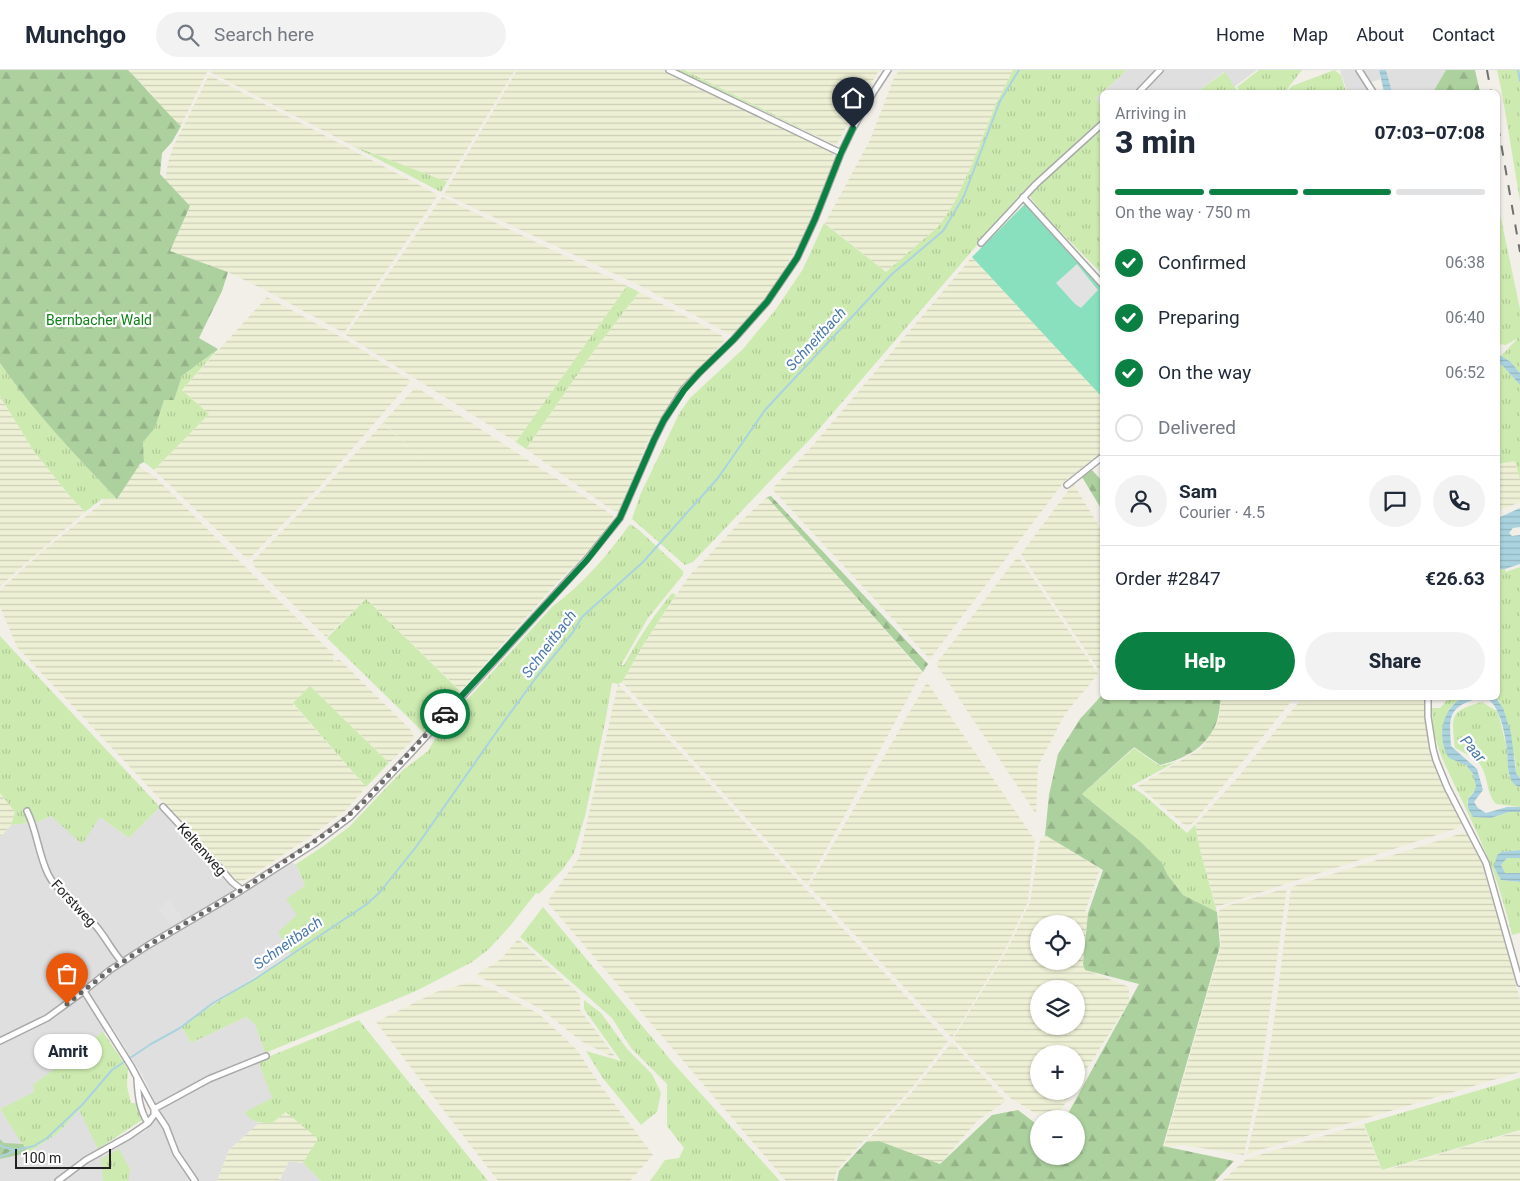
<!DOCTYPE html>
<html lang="en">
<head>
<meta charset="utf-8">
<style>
  :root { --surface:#fff; --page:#f2f2f3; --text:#1f2937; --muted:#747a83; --line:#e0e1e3; --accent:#0b8043 }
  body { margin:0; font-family:Roboto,sans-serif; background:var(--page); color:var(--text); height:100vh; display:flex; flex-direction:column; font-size:19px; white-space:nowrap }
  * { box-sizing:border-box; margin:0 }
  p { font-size:16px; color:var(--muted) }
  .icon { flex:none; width:28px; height:28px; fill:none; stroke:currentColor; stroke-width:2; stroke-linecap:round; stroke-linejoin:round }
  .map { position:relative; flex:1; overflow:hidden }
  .sheet { position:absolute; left:1100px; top:20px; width:400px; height:610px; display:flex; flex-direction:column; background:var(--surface); border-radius:8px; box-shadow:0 1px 4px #0004 }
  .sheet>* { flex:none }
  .controls { position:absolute; left:1030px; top:845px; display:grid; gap:10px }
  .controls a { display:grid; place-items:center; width:55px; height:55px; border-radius:50%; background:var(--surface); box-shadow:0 1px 4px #0004; font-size:25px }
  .scale { position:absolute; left:15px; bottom:12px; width:96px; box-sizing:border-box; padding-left:5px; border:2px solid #222; border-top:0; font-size:14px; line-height:18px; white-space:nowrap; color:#222; -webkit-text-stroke:4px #fff; paint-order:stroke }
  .pin { position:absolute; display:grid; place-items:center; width:42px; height:42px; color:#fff; margin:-51px -21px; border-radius:50% 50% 50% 0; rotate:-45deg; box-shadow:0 0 5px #0007 }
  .pin .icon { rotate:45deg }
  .courier { position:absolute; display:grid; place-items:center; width:50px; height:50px; margin:-25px; border:4px solid #0b8043; border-radius:50%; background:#fff; color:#222; box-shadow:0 1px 6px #0007 }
  .bubble { position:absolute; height:35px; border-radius:18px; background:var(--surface); box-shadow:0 1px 4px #0004; font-size:16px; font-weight:800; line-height:35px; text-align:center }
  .head em { font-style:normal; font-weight:800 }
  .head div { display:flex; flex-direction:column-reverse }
  .head { display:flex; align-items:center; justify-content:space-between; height:85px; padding:0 15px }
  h1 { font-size:32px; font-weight:800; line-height:38px }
  .bar { display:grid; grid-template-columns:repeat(4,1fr); gap:8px 5px; align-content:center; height:60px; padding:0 15px }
  .bar i { height:6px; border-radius:4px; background:var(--line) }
  .bar .active { background:var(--accent) }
  .bar p { grid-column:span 4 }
  .line { display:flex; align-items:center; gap:12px; padding:0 15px; border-top:1px solid var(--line) }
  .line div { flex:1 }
  .round { display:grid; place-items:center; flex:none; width:52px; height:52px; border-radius:26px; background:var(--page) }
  ol { padding:0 15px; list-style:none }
  li { display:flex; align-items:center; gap:15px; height:55px }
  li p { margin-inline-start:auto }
  li .icon { padding:5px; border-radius:50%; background:var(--accent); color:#fff; stroke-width:4 }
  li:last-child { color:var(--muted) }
  li i { width:28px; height:28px; border:2px solid var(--line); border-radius:50% }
  .action { display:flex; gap:10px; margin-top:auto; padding:10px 15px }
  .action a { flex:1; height:58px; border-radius:30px; background:var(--accent); color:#fff; font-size:20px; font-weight:800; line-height:58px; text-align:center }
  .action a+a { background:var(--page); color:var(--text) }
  header { display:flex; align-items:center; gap:30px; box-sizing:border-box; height:70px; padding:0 25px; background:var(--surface); border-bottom:1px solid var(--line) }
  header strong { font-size:24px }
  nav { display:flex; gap:28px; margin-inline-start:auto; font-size:18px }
  .search { width:350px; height:45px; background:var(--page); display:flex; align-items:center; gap:12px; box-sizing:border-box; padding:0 18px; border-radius:28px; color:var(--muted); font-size:19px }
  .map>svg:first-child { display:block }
  .residential { fill:#e0dfdf }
  .farmland { fill:url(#farmland-rules); fill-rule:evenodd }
  .grass { fill:url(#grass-tufts) }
  .forest { fill:url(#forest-firs) }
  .pitch { fill:#88e0be }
  .parking { fill:#e2e2e2 }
  .water { fill:url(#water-rules) }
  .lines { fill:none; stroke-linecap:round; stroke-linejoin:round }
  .stream { stroke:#aad3df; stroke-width:2 }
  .street-casing { stroke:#a9a9a9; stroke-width:8 }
  .street { stroke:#fff; stroke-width:5 }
  .rail { stroke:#707070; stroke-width:2; stroke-dasharray:10 10; stroke-linecap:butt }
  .done { stroke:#6b6a68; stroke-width:5; stroke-dasharray:0 9 }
  .route { stroke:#0b8043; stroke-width:6 }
  .labels { text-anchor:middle; stroke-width:4.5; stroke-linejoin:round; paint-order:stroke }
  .park-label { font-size:14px; fill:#0c8416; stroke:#fff }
  .street-label { font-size:14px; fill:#222; stroke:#fff }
  .water-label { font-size:15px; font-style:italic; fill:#4a7aab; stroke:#fff }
</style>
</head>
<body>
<header>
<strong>Munchgo</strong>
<div class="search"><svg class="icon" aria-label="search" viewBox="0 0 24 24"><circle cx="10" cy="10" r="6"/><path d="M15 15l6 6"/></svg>Search here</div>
<nav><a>Home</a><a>Map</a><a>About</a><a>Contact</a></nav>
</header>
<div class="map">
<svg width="1520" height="1111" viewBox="0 0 1520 1111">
  <defs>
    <pattern id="farmland-rules" width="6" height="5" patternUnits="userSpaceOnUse" patternTransform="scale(1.25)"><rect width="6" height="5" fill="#eef0d5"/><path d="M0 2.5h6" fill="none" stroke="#ccceb7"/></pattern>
    <pattern id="grass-tufts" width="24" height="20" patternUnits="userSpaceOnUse" patternTransform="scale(1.25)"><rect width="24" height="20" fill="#cdebb0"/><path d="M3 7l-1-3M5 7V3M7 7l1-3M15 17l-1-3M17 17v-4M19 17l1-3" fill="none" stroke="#b0c997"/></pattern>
    <pattern id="forest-firs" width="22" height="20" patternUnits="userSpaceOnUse" patternTransform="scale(1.25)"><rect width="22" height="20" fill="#add19e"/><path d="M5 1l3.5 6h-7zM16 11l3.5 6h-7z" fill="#95b388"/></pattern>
    <pattern id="water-rules" width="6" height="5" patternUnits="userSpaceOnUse" patternTransform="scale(1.25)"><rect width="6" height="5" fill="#aad3df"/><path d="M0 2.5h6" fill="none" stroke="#92b5bf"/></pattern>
  </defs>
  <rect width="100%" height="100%" fill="#f2efe9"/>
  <!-- residential -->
  <path class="residential" d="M1127 0H1257L1234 17 1224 2 1197 22H1102V37L1096 28Z
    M1340 0H1379L1381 9 1365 14 1370 22H1347Z
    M1386 0H1446L1433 22H1392Z
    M160 737 211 791 230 813 243 824 290 793 296 794 305 816 298 845 291 883 181 956 191 973 246 947 255 953 265 983 258 986V991L273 1028 249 1048 259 1053 229 1080 217 1111H0V1089L28 1083 58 1063 79 1040 103 1086 146 1060 160 1042 142 1005 112 957 34 1015V1022L0 1039 23 1074 0 1077V767L11 755 38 752 51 746 100 747 129 768Z
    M289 1091 303 1093 321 1111H277L281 1108Z"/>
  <!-- farmland -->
  <path class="farmland" d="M128 0H208L181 56 165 41 150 22Z
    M211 0H515L447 112 351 75 239 17 210 2Z
    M517 0H660L831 81 835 88 801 171 771 221 735 262 729 264 641 216 444 124Z
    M684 0H879L836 75Z
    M899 0H1013L996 34 970 99 953 135 939 156 886 202 825 153 870 70 894 8Z
    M209 5 438 125 344 263 269 222 228 202 170 181 190 136 165 110 168 93 173 77Z
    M442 127 627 216 516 372 346 265Z
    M972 187 1102 327V382L1063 413 930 589 772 419 814 374Z
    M639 222 721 265 725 270 672 329 648 371 619 441 612 440 526 379 593 282Z
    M267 227 343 268 411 311 321 415 248 490 154 400 209 344 182 320Z
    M416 317 614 446 600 470 554 516 461 621 366 529 326 567 251 493 324 418 383 353 424 392 383 352Z
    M0 326 33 380 69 425 85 442 0 516Z
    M1515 391 1520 409V432L1498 441V394Z
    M138 396 155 407 334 585 333 591 340 590 412 661 414 669 389 693 310 616 293 634 366 717 346 740 311 766 247 809 238 812 17 577 0 537V520L44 480 102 433 103 428 117 429Z
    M1074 415 1102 461V599L1100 602 1021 484 1070 418Z
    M767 427 922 602 807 815 622 612 643 575 689 506 740 452Z
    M1018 486 1098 604 1065 644 1038 696 1036 744 936 594Z
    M927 612 1035 770 1028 832 1005 880 952 968 809 816Z
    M618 614 805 818 948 971 912 1018 837 1100 834 1111H786L547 832 579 788Z
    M1222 628H1294L1194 752 1187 757 1138 716 1202 678 1218 652Z
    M1302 628H1425L1427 664 1430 679 1438 704 1462 750V754L1458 758 1216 837 1201 784 1195 755 1238 707Z
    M0 723 15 742 11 755 0 767Z
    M1466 762 1481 792 1506 876 1520 930V1002L1247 1084 1265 1007 1274 952 1291 817Z
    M1045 765 1100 799 1085 842 1088 843 1083 894 1086 900 1129 917V932L1076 1016V984H1039V1021H1073L1058 1045 1035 1043 1010 1028 953 969 1007 880 1030 832 1039 773ZM1039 854H1076V891H1039ZM1039 919H1076V956H1039Z
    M1287 818 1261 1003 1244 1085 1183 1075 1168 1077 1164 1076 1221 876 1218 842 1223 837Z
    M518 869 580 925V940L617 989 581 971 541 939 476 905 501 889Z
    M471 912 496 921 539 944 577 980 598 1012 653 1085 630 1111H498L376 952 436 922Z
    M952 972 1006 1031 977 1051 940 1094 879 1071 866 1072 912 1022Z
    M286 1041 319 1069 303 1093 289 1091 281 1108 277 1111H217L229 1080 259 1053H272Z
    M1363 1054 1382 1101 1520 1061V1111H1222L1246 1089Z"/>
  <!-- grass -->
  <path class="grass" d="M677 0H684L836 75 688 5Z
    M1013 0H1127L1096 28 1102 37V50L1020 125 814 365 693 492 685 495 632 449 640 425 680 342 690 328 743 279 776 239 803 199 824 153 886 202 939 156 953 135 970 99 996 34Z
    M1259 0H1302L1285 22H1241L1237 17Z
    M1334 0 1341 5 1346 22H1287L1292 16Z
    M1497 0H1520V131L1502 23Z
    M1225 2 1238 22H1197Z
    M1102 56V201L1101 203 1045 146 1030 127 1031 123 1037 116Z
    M351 75 447 112 441 122Z
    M1498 134 1520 239V303L1511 292 1501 286 1518 268 1506 275 1498 274Z
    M627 216 639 222 593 282 526 379 516 372Z
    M218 279 182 320 209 344 154 400 144 392 143 372 155 358 164 330 174 329 182 306Z
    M0 293C34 342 76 386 117 429L103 428 85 442 69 425 33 380 0 326Z
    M1498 293 1503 296 1520 315V409L1515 391 1498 394Z
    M630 454 639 460 683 501V505L648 548 621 595H624C638 569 654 545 672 523L676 525 643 575 622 612 618 614 612 613 605 653 585 746 574 783 563 799 539 824 536 823 510 856 489 879 472 892 416 921 265 983 255 954 246 947 191 973 181 956 291 884 278 862 297 845 286 829 305 816 296 794 322 777 349 757 403 700 428 681 440 660 454 644 552 537C583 514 608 485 630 454Z
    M1498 497 1499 499H1505L1506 502 1520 497V708L1516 703 1515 689 1499 631 1496 628H1498Z
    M366 529 460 621 424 663 327 568Z
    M0 566 160 737 129 768 100 747 82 774 51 746 38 752 11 755 15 742 0 723Z
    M310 616 389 693 366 717 293 633Z
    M1449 628H1463C1443 637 1443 655 1443 675 1454 685 1476 699 1476 716 1476 722 1470 724 1468 729 1467 732 1468 735 1468 738L1491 748 1509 742H1520V780L1501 782 1497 785 1501 810 1520 812V863L1512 865C1505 836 1497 809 1485 781 1476 760 1466 739 1456 718 1443 690 1432 671 1432 638H1440Z
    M1482 632 1498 642 1507 679 1509 706 1513 713 1520 717V737L1496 734C1485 722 1489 701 1476 690 1470 685 1462 682 1455 678 1451 645 1450 641 1482 632Z
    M1134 678 1160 696 1176 692 1131 716 1144 725 1187 763 1195 755 1201 784 1217 842 1183 825 1167 804 1162 793 1140 771 1082 724Z
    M1507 788H1520V803H1504L1501 795Z
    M543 837 674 994 780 1111H650L665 1090 679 1088 684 1078 667 1056V1014L631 978 612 948 520 867Z
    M584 930 601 943 628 980 652 1004 661 1023 657 1042 641 1055 602 1007 586 981 621 991 584 939Z
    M359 950 488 1111H321L303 1093 318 1069 286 1042 272 1053C260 1053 251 1053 245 1042L272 1028 258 991Z
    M103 962 128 999 127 1016 131 1033H136L142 1050 98 1079 79 1040 58 1063 28 1083 0 1039 34 1022 33 1015Z
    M1520 1008V1060L1382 1100 1364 1054Z
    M119 1079 130 1099 128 1111H103L101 1089Z"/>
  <!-- forest -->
  <path class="forest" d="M0 0H128C146 18 162 38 181 56L172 72 162 83 160 104 190 136 170 181 228 202 222 221 199 268 218 279 182 306 174 330H164L155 358 143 372 144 392 140 394 117 429C76 386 34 342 0 293Z
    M1446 0H1475L1480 22H1433Z
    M1092 400 1102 411V440L1082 407Z
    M771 426 928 594 923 602 767 427Z
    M1102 625V628H1221C1220 635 1219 644 1217 651 1207 678 1186 688 1160 695L1134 677 1082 724 1140 771 1162 793 1167 804 1183 825 1217 842 1220 876 1163 1076 1234 1091 1215 1111H837L839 1101 866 1072 879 1071 940 1094 992 1045 1018 1040 1039 1056V1086H1076V1049H1065L1139 914 1085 900 1083 894 1088 843 1103 800 1045 765 1049 725 1058 684 1080 649Z
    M0 1069 4 1073 23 1074 28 1083 0 1089Z"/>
  <!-- pitch -->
  <path class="pitch" d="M1025 134 1102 217V327L972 187Z"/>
  <!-- parking -->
  <path class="parking" d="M1077 194 1098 220 1081 238 1075 234 1056 213Z
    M170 829 183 850 172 857 158 839Z"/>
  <!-- water -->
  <path class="water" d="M1379 0H1386L1392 22H1384Z
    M1498 284 1511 292 1520 303V315L1503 296 1498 293Z
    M1520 438V457L1513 458 1509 463 1512 466 1520 465V494L1505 499H1499L1498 497V448Z
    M1463 628H1479C1448 637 1449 646 1451 676L1477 699 1483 720 1474 732 1478 738 1486 743 1507 737H1520V742H1509L1491 748 1473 747 1468 738V729L1474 722 1476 716 1473 704 1466 695 1449 688C1436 668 1442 637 1463 628Z
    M1485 628H1496L1503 638 1511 663 1516 703 1520 708V717C1515 716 1511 712 1510 707 1507 698 1508 688 1507 679 1505 665 1500 633 1485 628Z
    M1520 780V788H1507L1501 795 1505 803H1520V812L1501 810 1494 797 1497 785 1501 782Z"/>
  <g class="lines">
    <!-- stream -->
    <path class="stream" d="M1518 0 1520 11
      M0 1075 3 1077 16 1080 34 1076 47 1068 82 1035 112 1000 151 974 180 958 213 933 255 909 367 834 380 822 416 777 500 657 535 609 573 562 582 547 643 492 718 408 765 340 891 205 943 161 964 126 1000 31 1019 0
      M0 1087 16 1080"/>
    <defs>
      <path id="street" d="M669 0 841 83
        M1359 0 1373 22
        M1139 22 1160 0
        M1023 127 1102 214
        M981 173 1036 114 1102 54
        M1067 415 1102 387
        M1428 628V647L1433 679 1436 690 1447 717 1486 793 1520 913
        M163 737 220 798 232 812 242 820
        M27 741C37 761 38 783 48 804 55 818 61 819 71 829 77 834 81 841 86 847 89 850 92 852 95 855 105 866 112 881 122 892
        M0 971 47 948 84 921 110 900 147 876 242 820 314 774 350 747 410 684 587 489 620 448 654 370 664 350 683 320 699 303 734 269 767 232 797 188 815 149 841 83 853 58 873 23 888 0
        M137 1009C138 1025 139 1039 148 1053
        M58 1111 86 1090 129 1066 148 1053 154 1045V1039L131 996 84 921
        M195 1111 176 1083 166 1057 154 1039 209 1009 266 986"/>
    </defs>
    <!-- street casing -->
    <use href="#street" class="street-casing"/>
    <!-- street -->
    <use href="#street" class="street"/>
    <!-- rail -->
    <path class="rail" d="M1487 0 1491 22
      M1498 56 1520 182"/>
  </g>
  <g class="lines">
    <!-- done -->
    <path class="done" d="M67 934 110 900 147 876 242 820 334 758 366 730 445 644"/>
    <!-- route -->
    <path class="route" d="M445 644 587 490 620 448 654 370 664 350 684 320 699 303 734 269 767 232 797 188 815 149 841 83 853 58"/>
  </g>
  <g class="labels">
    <!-- park labels -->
    <g class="park-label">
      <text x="99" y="255">Bernbacher Wald</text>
    </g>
    <!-- street labels -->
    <g class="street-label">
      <text transform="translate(202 779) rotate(48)" y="5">Keltenweg</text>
      <text transform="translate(74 833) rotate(47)" y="5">Forstweg</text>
    </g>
    <!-- water labels -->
    <g class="water-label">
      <text transform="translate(816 269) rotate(-47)" y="5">Schneitbach</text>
      <text transform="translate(549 574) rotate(-53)" y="5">Schneitbach</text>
      <text transform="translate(1473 679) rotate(49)" y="5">Paar</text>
      <text transform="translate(288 873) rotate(-35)" y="5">Schneitbach</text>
    </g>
  </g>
</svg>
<div class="controls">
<a><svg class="icon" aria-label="locate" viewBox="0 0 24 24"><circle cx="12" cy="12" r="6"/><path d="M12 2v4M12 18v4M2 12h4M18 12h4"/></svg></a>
<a><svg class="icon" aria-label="layers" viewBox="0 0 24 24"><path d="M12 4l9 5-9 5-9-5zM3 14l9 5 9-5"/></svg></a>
<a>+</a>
<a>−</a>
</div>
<div class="scale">100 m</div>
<div class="pin" style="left:67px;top:934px;background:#ea580c"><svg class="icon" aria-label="bag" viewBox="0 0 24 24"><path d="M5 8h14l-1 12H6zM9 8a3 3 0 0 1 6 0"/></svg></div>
<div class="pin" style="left:853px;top:58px;background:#1f2937"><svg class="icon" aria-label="home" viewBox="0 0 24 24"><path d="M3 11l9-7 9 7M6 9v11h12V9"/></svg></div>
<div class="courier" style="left:445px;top:644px"><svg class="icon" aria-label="car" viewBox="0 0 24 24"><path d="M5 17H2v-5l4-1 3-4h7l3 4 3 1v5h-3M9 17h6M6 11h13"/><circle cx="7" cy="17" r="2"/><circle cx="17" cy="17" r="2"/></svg></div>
<div class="bubble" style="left:34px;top:964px;width:68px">Amrit</div>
<section class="sheet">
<div class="head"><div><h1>3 min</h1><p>Arriving in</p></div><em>07:03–07:08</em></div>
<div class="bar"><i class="active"></i><i class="active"></i><i class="active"></i><i></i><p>On the way · 750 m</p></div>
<ol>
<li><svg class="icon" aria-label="check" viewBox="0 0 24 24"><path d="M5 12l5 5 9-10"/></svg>Confirmed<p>06:38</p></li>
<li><svg class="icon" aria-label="check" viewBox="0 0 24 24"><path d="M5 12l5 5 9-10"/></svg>Preparing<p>06:40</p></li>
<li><svg class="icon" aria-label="check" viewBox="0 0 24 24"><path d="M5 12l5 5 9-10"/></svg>On the way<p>06:52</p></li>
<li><i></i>Delivered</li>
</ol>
<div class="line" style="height:90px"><a class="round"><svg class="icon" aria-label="person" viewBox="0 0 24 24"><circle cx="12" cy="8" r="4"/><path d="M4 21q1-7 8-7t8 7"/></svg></a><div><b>Sam</b><p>Courier · 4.5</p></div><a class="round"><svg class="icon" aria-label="chat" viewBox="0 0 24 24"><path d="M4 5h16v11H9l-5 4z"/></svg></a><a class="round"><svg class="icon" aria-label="phone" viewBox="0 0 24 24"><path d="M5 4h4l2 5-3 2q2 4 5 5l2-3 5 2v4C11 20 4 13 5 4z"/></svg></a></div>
<div class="line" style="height:65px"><div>Order #2847</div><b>€26.63</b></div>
<div class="action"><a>Help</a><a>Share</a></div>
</section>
</div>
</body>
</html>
